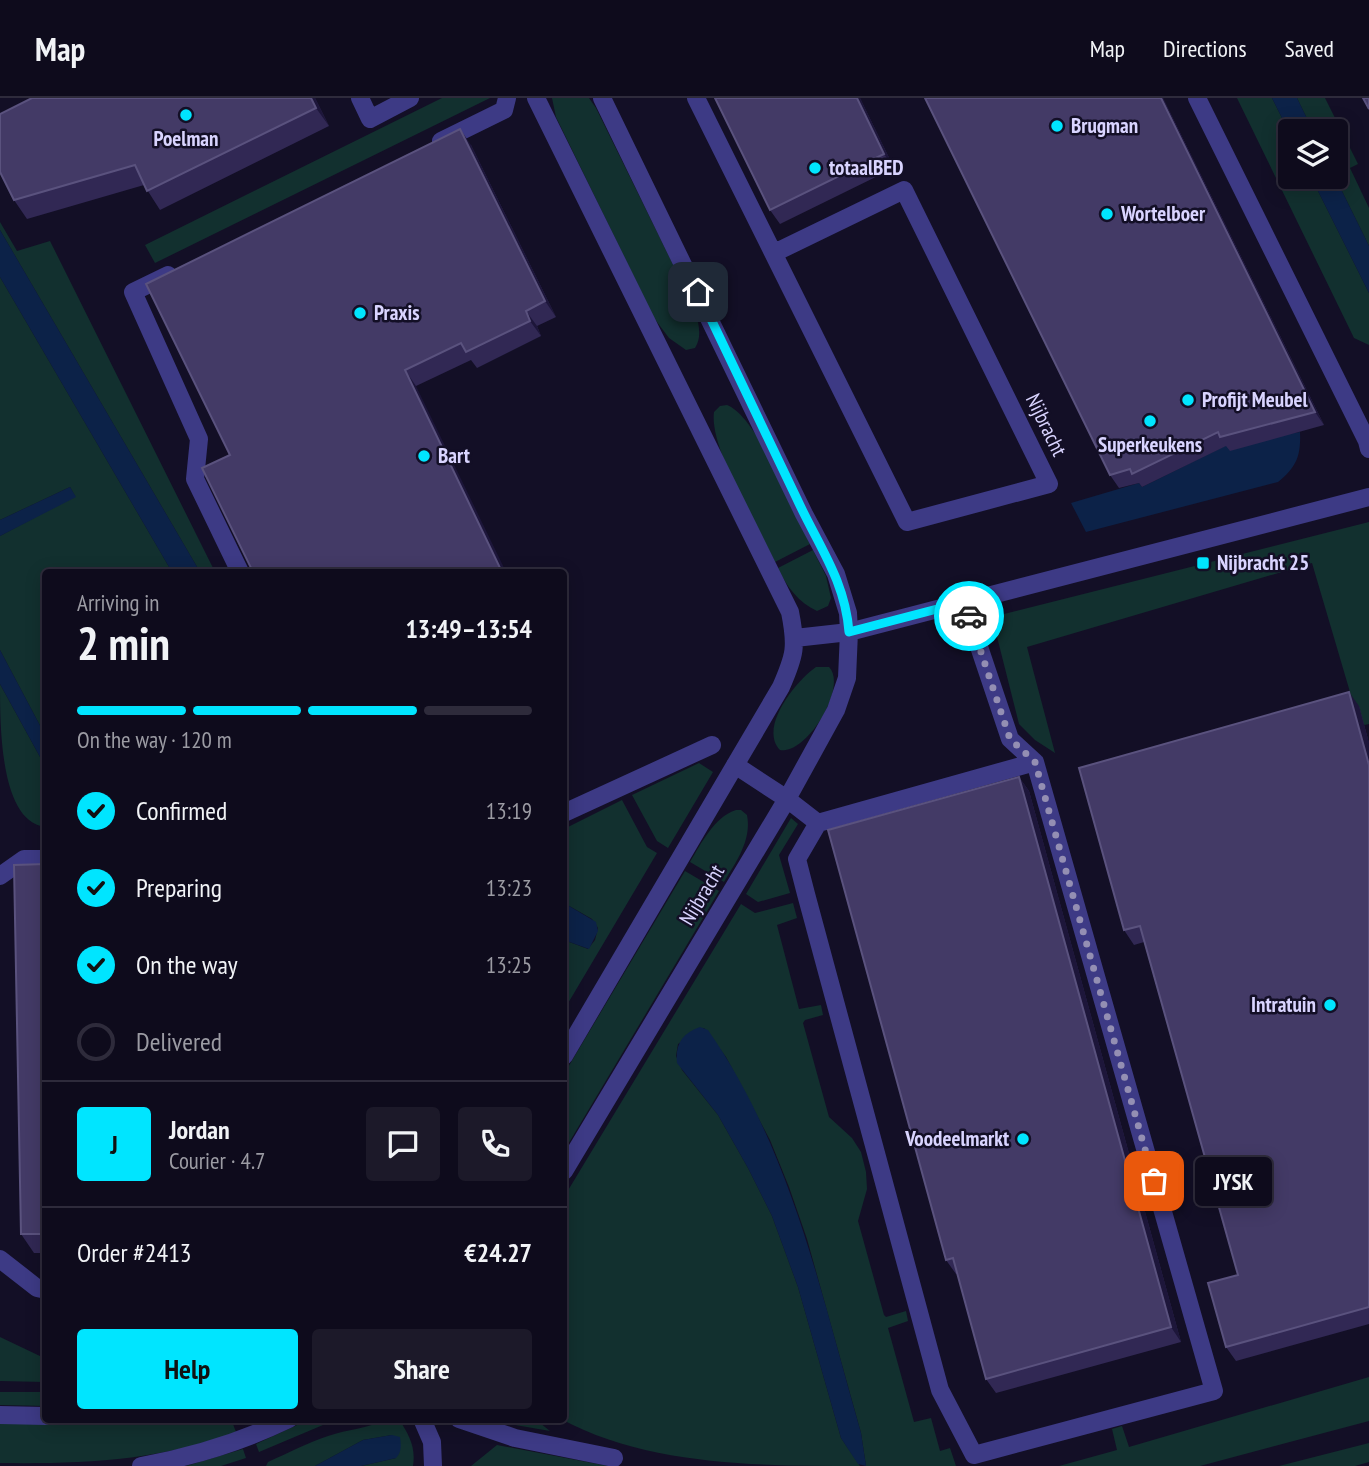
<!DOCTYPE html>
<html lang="en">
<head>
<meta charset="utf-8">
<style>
  :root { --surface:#0e0b1c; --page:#1c1929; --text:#f1f3f6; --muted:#9b9ba3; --line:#2e2b3b; --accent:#00e5ff }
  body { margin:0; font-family:"PT Sans Narrow",sans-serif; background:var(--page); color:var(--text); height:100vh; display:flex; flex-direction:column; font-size:26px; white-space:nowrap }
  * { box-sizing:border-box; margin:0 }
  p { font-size:23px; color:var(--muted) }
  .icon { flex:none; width:38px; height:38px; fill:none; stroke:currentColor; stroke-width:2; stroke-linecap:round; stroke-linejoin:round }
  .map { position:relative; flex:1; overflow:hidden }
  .drawer { position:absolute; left:42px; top:471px; width:525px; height:854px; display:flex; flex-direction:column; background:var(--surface); border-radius:7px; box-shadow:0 4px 18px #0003,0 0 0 2px var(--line) }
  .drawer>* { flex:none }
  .tools { position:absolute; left:1278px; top:21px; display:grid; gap:14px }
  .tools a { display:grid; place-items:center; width:70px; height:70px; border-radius:7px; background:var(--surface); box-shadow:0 4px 18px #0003,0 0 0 2px var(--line); font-size:35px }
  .pin { position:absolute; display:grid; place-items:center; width:60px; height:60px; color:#fff; margin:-30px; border-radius:14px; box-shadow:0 4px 10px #0006 }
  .courier { position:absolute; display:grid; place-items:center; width:70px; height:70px; margin:-35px; border:5px solid #00e5ff; border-radius:50%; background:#fff; color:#222; box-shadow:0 2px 9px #0007 }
  .bubble { position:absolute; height:49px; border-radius:7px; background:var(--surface); box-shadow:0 4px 18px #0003,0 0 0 2px var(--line); font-size:23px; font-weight:700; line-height:49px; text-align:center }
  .overview em { font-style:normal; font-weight:700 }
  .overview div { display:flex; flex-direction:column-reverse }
  .overview { display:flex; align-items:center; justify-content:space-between; height:119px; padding:0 35px }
  h1 { font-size:46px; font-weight:700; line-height:52px }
  .bar { display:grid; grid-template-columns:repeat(4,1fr); gap:10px 7px; align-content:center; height:84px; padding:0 35px }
  .bar i { height:9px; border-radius:5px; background:var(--line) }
  .bar .current { background:var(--accent) }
  .bar p { grid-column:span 4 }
  .line { display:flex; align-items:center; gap:18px; padding:0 35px; border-top:2px solid var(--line) }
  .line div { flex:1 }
  .round { display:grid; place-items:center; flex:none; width:74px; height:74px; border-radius:7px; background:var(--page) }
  ol { padding:0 35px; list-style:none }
  li { display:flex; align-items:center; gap:21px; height:77px }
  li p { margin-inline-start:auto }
  li .icon { padding:7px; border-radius:50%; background:var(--accent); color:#111; stroke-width:4 }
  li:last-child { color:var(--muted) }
  li i { width:38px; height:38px; border:4px solid var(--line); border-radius:50% }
  .button { display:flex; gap:14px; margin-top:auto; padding:14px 35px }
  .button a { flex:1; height:80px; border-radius:7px; background:var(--accent); color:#111; font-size:28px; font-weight:700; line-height:80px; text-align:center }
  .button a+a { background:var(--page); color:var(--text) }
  header { display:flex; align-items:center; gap:42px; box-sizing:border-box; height:98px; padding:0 35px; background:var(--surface); border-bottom:2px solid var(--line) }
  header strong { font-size:33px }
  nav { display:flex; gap:38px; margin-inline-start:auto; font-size:24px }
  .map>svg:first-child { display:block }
  .green { fill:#12302f }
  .water { fill:#0c2248 }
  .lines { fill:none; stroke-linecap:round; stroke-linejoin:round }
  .minor { stroke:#3d3a85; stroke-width:18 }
  .wall { fill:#312854 }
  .shaded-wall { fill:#1d163a }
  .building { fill:#433a66; stroke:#5a527e; stroke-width:2 }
  .done { stroke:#948fb3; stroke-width:7; stroke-dasharray:0 12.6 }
  .route { stroke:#00e5ff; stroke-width:9 }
  .poi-dot { fill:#00e5ff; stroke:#130f26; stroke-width:2.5 }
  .labels { text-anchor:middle; stroke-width:5; stroke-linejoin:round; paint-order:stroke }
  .poi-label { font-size:21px; font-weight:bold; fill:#d9d4ff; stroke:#130f26; text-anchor:start }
  .street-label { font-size:21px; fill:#d9d4ff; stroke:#130f26 }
</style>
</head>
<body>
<header>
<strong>Map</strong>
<nav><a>Map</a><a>Directions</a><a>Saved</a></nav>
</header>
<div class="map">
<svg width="1369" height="1368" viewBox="0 0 1369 1368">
  <rect width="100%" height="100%" fill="#130f26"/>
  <!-- green -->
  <path class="green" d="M442 0H490L155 165 145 147Z
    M552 0H589L596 10 694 209C698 223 703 238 695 250L686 252 669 240 654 220 556 19Z
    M1237 0H1272L1290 36V79H1311L1369 195V247L1354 240Z
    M1297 0H1325L1358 66 1350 70 1369 110V148L1335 79V33H1313Z
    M0 124 17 153 50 143 215 474H200L0 132Z
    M0 179 172 474H46L45 637 0 552V438L75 398 70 389 0 422Z
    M727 307C758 319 794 414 810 446L775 464C758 429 709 350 714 314L720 308Z
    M1369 424V626L1360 628 1312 465 1027 549 1055 655 1035 642 1019 626 992 519Z
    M813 452 826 478 831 500 828 508 817 513C799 505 786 488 778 470Z
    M816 569H829C848 588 808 656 780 652 758 629 797 582 816 569Z
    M0 586 45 668V729C0 723 0 629 0 586Z
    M699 665 713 674 668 750 657 743 632 697Z
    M622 702 647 749 657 755 564 912V842L588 851 595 842 598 830 592 821 564 805V731Z
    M736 712H741L747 717C752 742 736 764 724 784L690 764C701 746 714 719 736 712Z
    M791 720 798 726 779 757 790 795 758 804 746 796Z
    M685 773 719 793 564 1053V976Z
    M793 805 797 820 777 827 799 911 821 907 823 917 805 922 803 925 829 1019 852 1040 861 1054 866 1074 867 1091 858 1123 884 1217 886 1219 906 1213 908 1223 888 1230 914 1324 931 1320 940 1353 950 1350 956 1368H866L861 1335 807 1141 789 1089 770 1042 726 959 704 930 678 946 676 958 682 972 718 1017 748 1070 772 1118 798 1189 841 1340 860 1368C760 1368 648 1368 561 1321H564V1099L741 806 755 815Z
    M0 1239 42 1259 45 1251V1284L0 1283Z
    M1369 1279V1323L1200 1368H1059L1117 1352 1112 1331 1122 1328 1129 1349Z
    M0 1294H45V1308L0 1307Z
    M128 1321H231L236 1334C160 1363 81 1366 0 1365V1325H79Z
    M310 1321H351L323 1327 259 1354 256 1346Z
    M386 1321H399C409 1337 416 1349 413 1368H361L396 1360 392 1337 363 1342 315 1368H266L268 1364C288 1355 307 1345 328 1338 348 1331 367 1331 386 1321Z
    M481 1321H535L550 1333Z
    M1369 1345V1364L1355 1368H1279Z
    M497 1347 608 1368H471Z
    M243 1351 246 1360 221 1368H186Z"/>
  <!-- water -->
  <path class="water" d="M1272 0H1297L1313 33H1290V36Z
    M1311 79H1335L1369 148V195Z
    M0 132 200 474H172L0 179Z
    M1300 334C1301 357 1297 369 1278 384L1086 434 1071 405 1139 385 1142 389 1227 347Z
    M70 389 76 399 0 438V422Z
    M0 552 45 637V668L0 586Z
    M564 805 596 824 598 833 589 851 564 842Z
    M700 929 708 932C792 1053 821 1196 861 1335L866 1368 858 1366 841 1340 798 1189 772 1118 748 1070 718 1017 677 965C675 947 682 935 700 929Z
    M392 1337 400 1339C401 1346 402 1354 396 1360L361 1368H315L363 1342Z"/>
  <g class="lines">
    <!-- minor -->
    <path class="minor" d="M360 0 370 21 410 0
      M536 0 790 514C797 549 795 557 781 589L564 958
      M696 0 907 424 1049 386 904 92 774 155
      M1197 0 1367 343 1369 351
      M441 43 504 12 507 0
      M168 177 133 194 199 341 195 381 240 474
      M795 540 849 534 1369 399
      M735 667 787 701 818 725 1035 664
      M564 715 712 647
      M818 725 797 761 806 796 940 1292 974 1357 1214 1293 1035 664 1010 641 964 504
      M0 778 24 761H46
      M564 1073 787 701 836 612 847 580 849 534 848 515 836 476 804 416 602 0
      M0 1161 37 1190 46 1192
      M0 1317 46 1318
      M422 1321 432 1344 433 1368
      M459 1321 515 1340 614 1360
      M141 1368C192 1359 241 1344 289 1321"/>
  </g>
  <!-- wall -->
  <path class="wall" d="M32 0H315L329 28 160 112 144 87 27 121 14 102Z
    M860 0 894 70 780 126 770 112Z
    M1163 0 1324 327 1230 353 1226 348 1142 389 1139 385 1119 390 1110 377Z
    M471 47 556 219 537 228 541 238 477 270 471 262 416 288 230 357Z
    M1359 608 1369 645V1226L1236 1263 1226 1249 1238 1177 1144 844 1134 847 1124 832Z
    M1019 679 1029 693 1181 1244 996 1295 986 1281 958 1176H956L946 1162Z
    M46 766V1155H34L21 1136Z"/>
  <!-- shaded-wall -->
  <path class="shaded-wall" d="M311 0H315L329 28 316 10Z
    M857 0H860L894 70 884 56Z
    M1161 0H1163L1324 327 1315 314Z
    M460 31 471 47 556 219 545 203Z
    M526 213 537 228 541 238 530 223Z
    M405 272 416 288 506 474H502Z
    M1349 594 1359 608 1369 645V667Z
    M1019 679 1029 693 1181 1244 1171 1229Z"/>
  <!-- building -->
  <path class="building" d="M32 0H311L316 10 147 93 135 67 14 102 0 74V16Z
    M715 0H857L884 56 770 112Z
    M925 0H1161L1315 314 1220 339 1218 334 1132 376 1130 371 1110 377Z
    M1363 0H1369V11Z
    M460 31 545 203 526 213 530 223 466 254 461 245 405 272 502 474H253L202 370 230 357 146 186Z
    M1349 594 1369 667V1209L1226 1249 1208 1185 1238 1177 1140 828 1124 832 1079 670Z
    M1019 679 1171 1229 986 1281 953 1160 946 1162 828 732Z
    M46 766V1136H21L14 767Z"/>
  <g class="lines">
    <!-- done -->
    <path class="done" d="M969 518 1010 641 1035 664 1154 1083"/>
    <!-- route -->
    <path class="route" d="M698 194C731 263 764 332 797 401 818 447 845 482 849 534L964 504 969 518"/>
  </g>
  <!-- markers -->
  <g class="poi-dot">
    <circle cx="186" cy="17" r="7"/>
    <circle cx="1057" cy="28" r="7"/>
    <circle cx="815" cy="70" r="7"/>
    <circle cx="1107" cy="116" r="7"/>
    <circle cx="360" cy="215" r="7"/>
    <circle cx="1188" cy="302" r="7"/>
    <circle cx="1150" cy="323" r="7"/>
    <circle cx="424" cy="358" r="7"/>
    <rect x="1196" y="458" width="14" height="14" rx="3.5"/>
    <circle cx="1330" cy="907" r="7"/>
    <circle cx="1023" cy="1041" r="7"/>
  </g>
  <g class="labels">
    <!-- poi labels -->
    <g class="poi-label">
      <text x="1071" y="35">Brugman</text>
      <text x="186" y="48" text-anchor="middle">Poelman</text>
      <text x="829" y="77">totaalBED</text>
      <text x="1121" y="123">Wortelboer</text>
      <text x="374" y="222">Praxis</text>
      <text x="1202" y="309">Profijt Meubel</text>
      <text x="1150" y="354" text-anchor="middle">Superkeukens</text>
      <text x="438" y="365">Bart</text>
      <text x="1217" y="472">Nijbracht 25</text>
      <text x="1316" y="914" text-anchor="end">Intratuin</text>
      <text x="1009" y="1048" text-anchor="end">Voodeelmarkt</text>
    </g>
    <!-- street labels -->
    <g class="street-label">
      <text transform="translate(1046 327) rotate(64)" y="7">Nijbracht</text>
      <text transform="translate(702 797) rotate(-59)" y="7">Nijbracht</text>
    </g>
  </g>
</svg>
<div class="tools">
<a><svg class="icon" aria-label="layers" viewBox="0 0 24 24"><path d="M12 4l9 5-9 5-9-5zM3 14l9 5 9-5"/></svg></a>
</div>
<div class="pin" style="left:1154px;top:1083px;background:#ea580c"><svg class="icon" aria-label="bag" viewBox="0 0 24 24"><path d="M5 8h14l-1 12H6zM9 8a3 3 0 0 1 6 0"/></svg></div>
<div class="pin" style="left:698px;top:194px;background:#1f2937"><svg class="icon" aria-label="home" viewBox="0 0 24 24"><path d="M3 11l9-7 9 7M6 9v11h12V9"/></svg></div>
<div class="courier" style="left:969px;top:518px"><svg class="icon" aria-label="car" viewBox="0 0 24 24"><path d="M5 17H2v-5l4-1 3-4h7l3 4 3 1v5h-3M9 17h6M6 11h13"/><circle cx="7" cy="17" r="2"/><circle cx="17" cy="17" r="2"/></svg></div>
<div class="bubble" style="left:1195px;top:1059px;width:77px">JYSK</div>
<section class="drawer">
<div class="overview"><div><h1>2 min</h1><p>Arriving in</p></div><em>13:49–13:54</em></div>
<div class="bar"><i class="current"></i><i class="current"></i><i class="current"></i><i></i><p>On the way · 120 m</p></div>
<ol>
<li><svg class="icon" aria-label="check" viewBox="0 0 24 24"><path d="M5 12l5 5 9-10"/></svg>Confirmed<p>13:19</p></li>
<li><svg class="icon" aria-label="check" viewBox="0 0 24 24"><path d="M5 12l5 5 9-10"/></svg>Preparing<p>13:23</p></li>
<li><svg class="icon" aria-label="check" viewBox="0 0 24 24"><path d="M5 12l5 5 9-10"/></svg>On the way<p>13:25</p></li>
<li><i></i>Delivered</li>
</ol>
<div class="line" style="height:126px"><b class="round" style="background:var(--accent);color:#111">J</b><div><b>Jordan</b><p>Courier · 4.7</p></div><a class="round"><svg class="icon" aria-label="chat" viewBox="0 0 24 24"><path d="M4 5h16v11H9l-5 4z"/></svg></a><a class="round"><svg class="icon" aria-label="phone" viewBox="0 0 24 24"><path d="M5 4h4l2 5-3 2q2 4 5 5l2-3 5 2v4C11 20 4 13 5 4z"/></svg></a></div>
<div class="line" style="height:91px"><div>Order #2413</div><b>€24.27</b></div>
<div class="button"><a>Help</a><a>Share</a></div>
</section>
</div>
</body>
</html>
